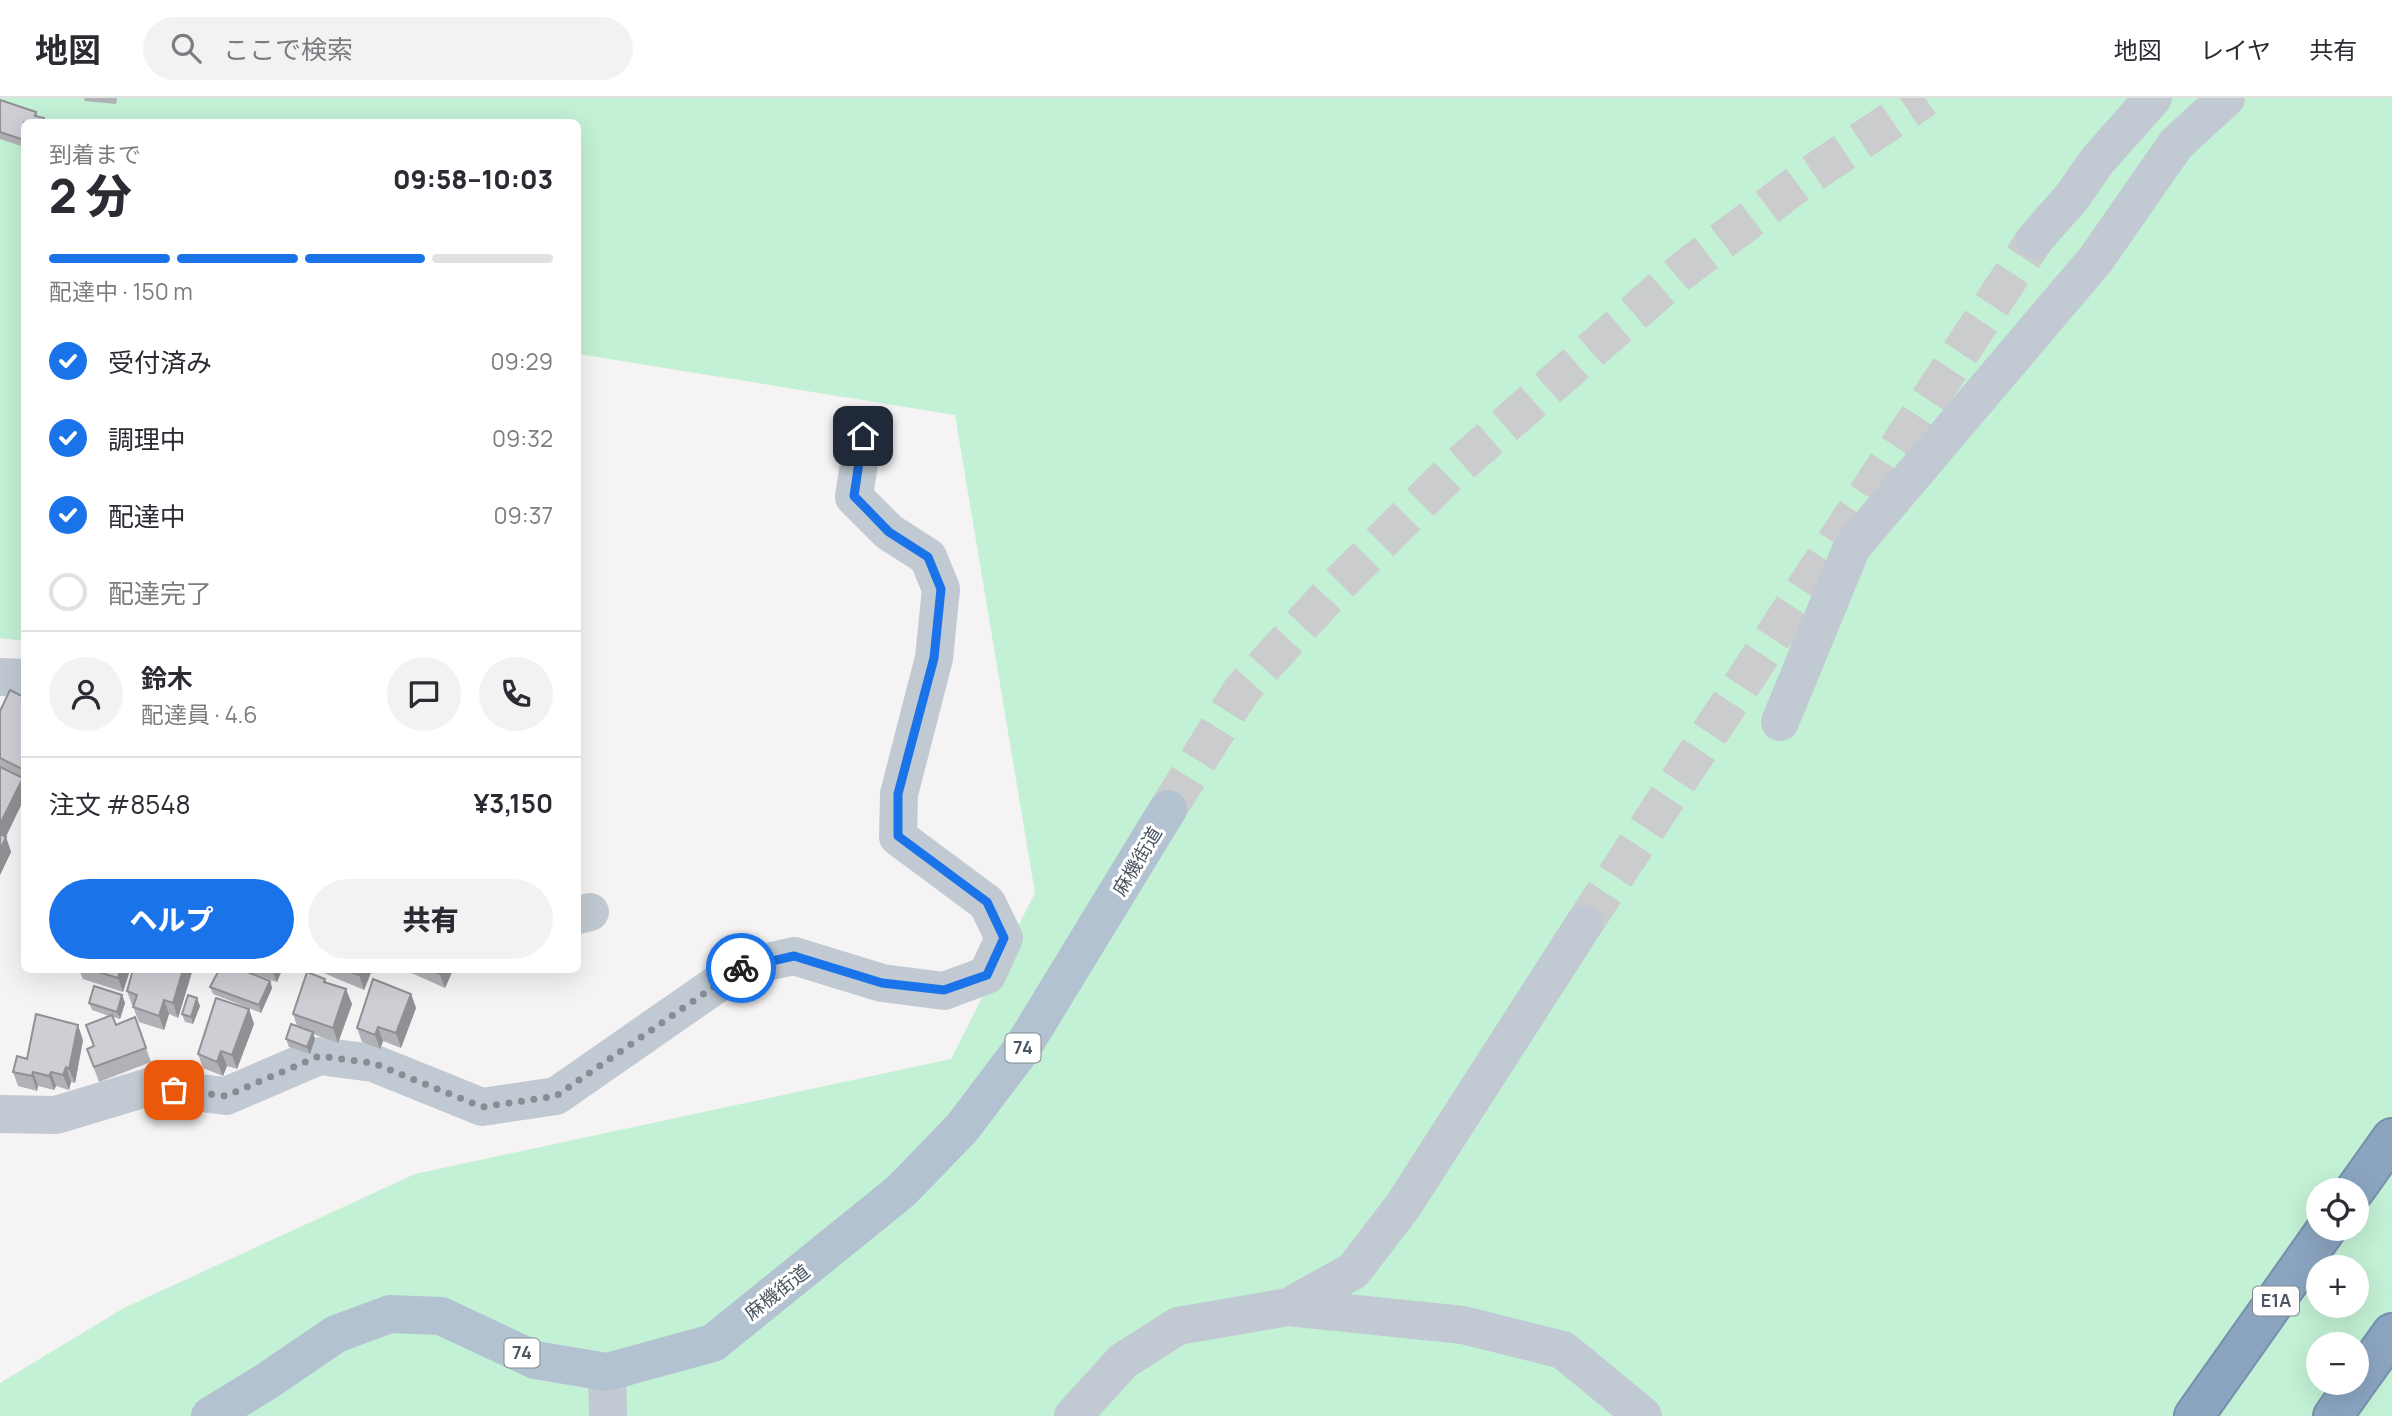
<!DOCTYPE html>
<html lang="ja">
<head>
<meta charset="utf-8">
<style>
  :root { --surface:#fff; --page:#f2f2f3; --text:#2b2b33; --muted:#7c7c81; --line:#e1e1e2; --accent:#1a73e8 }
  body { margin:0; font-family:Manrope,"Noto Sans JP",sans-serif; background:var(--page); color:var(--text); height:100vh; display:flex; flex-direction:column; font-size:26px; white-space:nowrap }
  * { box-sizing:border-box; margin:0 }
  p { font-size:23px; color:var(--muted) }
  .icon { flex:none; width:38px; height:38px; fill:none; stroke:currentColor; stroke-width:2; stroke-linecap:round; stroke-linejoin:round }
  .map { position:relative; flex:1; overflow:hidden }
  .sheet { position:absolute; left:21px; top:21px; width:560px; height:854px; display:flex; flex-direction:column; background:var(--surface); border-radius:10px; box-shadow:0 7px 28px #0002 }
  .sheet>* { flex:none }
  .fabs { position:absolute; left:2306px; top:1080px; display:grid; gap:14px }
  .fabs a { display:grid; place-items:center; width:63px; height:63px; border-radius:50%; background:var(--surface); box-shadow:0 7px 28px #0002; font-size:35px }
  .pin { position:absolute; display:grid; place-items:center; width:60px; height:60px; color:#fff; margin:-30px; border-radius:14px; box-shadow:0 4px 10px #0006 }
  .courier { position:absolute; display:grid; place-items:center; width:70px; height:70px; margin:-35px; border:5px solid #1a73e8; border-radius:50%; background:#fff; color:#222; box-shadow:0 2px 9px #0007 }
  .head em { font-style:normal; font-weight:800 }
  .head div { display:flex; flex-direction:column-reverse }
  .head { display:flex; align-items:center; justify-content:space-between; height:119px; padding:0 28px }
  h1 { font-size:46px; font-weight:800; line-height:52px }
  .bar { display:grid; grid-template-columns:repeat(4,1fr); gap:10px 7px; align-content:center; height:84px; padding:0 28px }
  .bar i { height:9px; border-radius:5px; background:var(--line) }
  .bar .selected { background:var(--accent) }
  .bar p { grid-column:span 4 }
  .line { display:flex; align-items:center; gap:18px; padding:0 28px; border-top:2px solid var(--line) }
  .line div { flex:1 }
  .round { display:grid; place-items:center; flex:none; width:74px; height:74px; border-radius:37px; background:var(--page) }
  ol { padding:0 28px; list-style:none }
  li { display:flex; align-items:center; gap:21px; height:77px }
  li p { margin-inline-start:auto }
  li .icon { padding:7px; border-radius:50%; background:var(--accent); color:#fff; stroke-width:4 }
  li:last-child { color:var(--muted) }
  li i { width:38px; height:38px; border:4px solid var(--line); border-radius:50% }
  .action { display:flex; gap:14px; margin-top:auto; padding:14px 28px }
  .action a { flex:1; height:80px; border-radius:42px; background:var(--accent); color:#fff; font-size:28px; font-weight:800; line-height:80px; text-align:center }
  .action a+a { background:var(--page); color:var(--text) }
  header { display:flex; align-items:center; gap:42px; box-sizing:border-box; height:98px; padding:0 35px; background:var(--surface); border-bottom:2px solid var(--line) }
  header strong { font-size:33px }
  nav { display:flex; gap:38px; margin-inline-start:auto; font-size:24px }
  .search { width:490px; height:63px; background:var(--page); display:flex; align-items:center; gap:18px; box-sizing:border-box; padding:0 24px; border-radius:38px; color:var(--muted); font-size:26px }
  .map>svg:first-child { display:block }
  .green { fill:#c3f1d5; fill-rule:evenodd }
  .lines { fill:none; stroke-linecap:round; stroke-linejoin:round }
  .street-tunnel { stroke:#caccce; stroke-width:38; stroke-dasharray:38 19; stroke-linecap:butt }
  .primary-tunnel { stroke:#caccce; stroke-width:38; stroke-dasharray:38 19; stroke-linecap:butt }
  .highway-casing { stroke:#7690ad; stroke-width:42 }
  .street { stroke:#c1cad2; stroke-width:38 }
  .primary { stroke:#b3c2d1; stroke-width:38 }
  .highway { stroke:#8ba5c1; stroke-width:38 }
  .wall { fill:#b0b2b7 }
  .shaded-wall { fill:#909195 }
  .building { fill:#cdcfd5; stroke:#909195; stroke-width:2 }
  .done { stroke:#868d94; stroke-width:7; stroke-dasharray:0 12.6 }
  .route { stroke:#1a73e8; stroke-width:9 }
  .labels { text-anchor:middle; stroke-width:6; stroke-linejoin:round; paint-order:stroke }
  .shield { fill:#fff; stroke:#808990; stroke-width:2 }
  .shield-label { font-size:18px; font-weight:bold; fill:#4a5661 }
  .street-label { font-size:19px; fill:#4a5661; stroke:#fff }
</style>
</head>
<body>
<header>
<strong>地図</strong>
<div class="search"><svg class="icon" aria-label="search" viewBox="0 0 24 24"><circle cx="10" cy="10" r="6"/><path d="M15 15l6 6"/></svg>ここで検索</div>
<nav><a>地図</a><a>レイヤ</a><a>共有</a></nav>
</header>
<div class="map">
<svg width="2392" height="1318" viewBox="0 0 2392 1318">
  <rect width="100%" height="100%" fill="#f5f3f3"/>
  <!-- green -->
  <path class="green" d="M0 0H2392V1318H0V1285L124 1210 415 1076 951 961 1035 795 955 317 578 256V24H24V543L0 540ZM2319 1092H2357V1130H2319ZM2319 1169H2357V1208H2319ZM2319 1246H2357V1284H2319Z"/>
  <g class="lines">
    <!-- street-tunnel -->
    <path class="street-tunnel" d="M1584 826 2035 141"/>
    <!-- primary-tunnel -->
    <path class="primary-tunnel" d="M1168 711 1241 593 1339 486 1448 377 1682 173 1804 81 1925 0"/>
    <defs>
      <path id="highway" d="M2355 1092 2392 1040
        M2357 1284 2392 1235
        M2194 1318 2327 1130
        M2333 1318 2357 1284"/>
    </defs>
    <!-- highway casing -->
    <use href="#highway" class="highway-casing"/>
    <!-- street -->
    <path class="street" d="M2035 141 2072 99 2097 63 2153 0
      M0 579 24 580
      M1780 624 1852 449 2096 161 2176 46 2226 0
      M578 817 590 814
      M0 1016 56 1017 149 989 226 998 319 958 373 965 482 1009 556 998 740 870 794 858 882 885 944 893 987 877 1004 840 987 805 898 739 899 696 934 560 941 491 928 459 889 434 854 399 863 338
      M1288 1209 1463 1227 1563 1252 1643 1318
      M607 1274 608 1318
      M1073 1318 1123 1263 1178 1228 1288 1209 1353 1173 1403 1108 1584 826"/>
    <!-- primary -->
    <path class="primary" d="M210 1318 267 1283 336 1236 390 1216 441 1218 535 1262 607 1274 713 1245 901 1093 962 1030 1021 952 1168 711"/>
    <!-- highway -->
    <use href="#highway" class="highway"/>
  </g>
  <!-- wall -->
  <path class="wall" d="M84 0H117L116 6 85 3Z
    M0 2 36 14 38 18 24 24V49L0 41Z
    M24 599V701L6 739 11 754 0 777V613Z
    M79 872H130L123 894 83 881Z
    M219 872H282L277 884 248 874 270 883 272 890 261 915 213 896 210 889Z
    M319 872H372L364 892 319 873Z
    M406 872H453L445 890 407 873Z
    M192 874 178 920 169 916 164 932 139 924 133 909 134 908 132 907 127 893Z
    M325 881 326 884 352 906 338 945 313 936 315 941 310 956 289 949 286 941 297 928 293 916Z
    M411 896 416 910 401 950 383 943 380 951 362 944 357 930Z
    M122 897 125 905 120 921 113 919 116 927 135 919 151 964 99 984 87 951 94 948 86 927 109 918 92 912 89 905Z
    M200 908 193 926 185 924 182 916Z
    M249 911 254 926 237 971 227 968 223 978 203 970 198 956Z
    M83 942 75 985 71 984 69 992 56 988 54 992 38 988 37 993 18 988 13 974 27 961Z"/>
  <!-- shaded-wall -->
  <path class="shaded-wall" d="M23 680 24 686V701L2 746 0 740V726Z
    M6 739 11 754 0 777V752Z
    M120 872H130L123 894 118 880Z
    M183 872H191L192 874 178 920 173 905Z
    M272 872H282L277 884Z
    M361 872H372L364 892 359 877Z
    M441 872H453L445 890 440 876Z
    M270 883 272 890 261 915 259 907Z
    M346 891 352 906 338 945 333 930Z
    M411 896 416 910 401 950 396 935Z
    M122 897 125 905 120 921 117 914Z
    M197 900 200 908 193 926 191 919Z
    M164 902 169 916 164 932 159 918Z
    M249 911 254 926 237 971 232 957Z
    M78 927 83 942 75 985 69 971Z
    M378 929 383 943 380 951 375 937Z
    M313 934 315 941 310 956 307 949Z
    M221 953 227 968 223 978 217 964Z
    M66 969 71 984 69 992 63 977Z
    M33 974 38 988 37 993 32 978Z
    M51 974 56 988 54 992 49 978Z"/>
  <!-- building -->
  <path class="building" d="M0 2 36 14 35 18 44 20 42 24H24V42L0 34Z
    M10 592 24 599V672L0 660V613Z
    M0 669 23 680 0 726Z
    M0 736 6 739 0 752Z
    M92 872H120L118 880Z
    M133 872H183L173 905 164 902 159 918 133 909 137 897 127 893Z
    M219 872H242L270 883 259 907 210 889Z
    M345 872H361L359 877Z
    M430 872H441L440 876Z
    M307 874 325 881 324 884 346 891 333 930 293 916Z
    M373 881 411 896 396 935 378 929 375 937 357 930Z
    M94 888 122 897 117 914 89 905Z
    M188 897 197 900 191 919 182 916Z
    M216 900 249 911 232 957 221 953 217 964 198 956Z
    M36 916 78 927 69 971 66 969 63 977 51 974 49 978 33 974 32 978 13 974 17 958 27 961Z
    M112 917 116 927 135 919 146 950 94 969 87 951 94 948 86 927Z
    M291 926 313 934 307 949 286 941Z"/>
  <g class="lines">
    <!-- done -->
    <path class="done" d="M174 992 226 998 319 958 373 965 482 1009 556 998 741 870"/>
    <!-- route -->
    <path class="route" d="M741 870 794 858 882 885 944 892 987 877 1004 840 987 804 898 738V696L934 560 941 491 928 459 889 434 854 398 863 338"/>
  </g>
  <g class="labels">
    <!-- shield labels -->
    <g class="shield">
      <rect x="1005.5" y="935.5" width="35" height="29" rx="5"/>
      <rect x="2253" y="1188.5" width="46" height="29" rx="5"/>
      <rect x="504.5" y="1240.5" width="35" height="29" rx="5"/>
    </g>
    <g class="shield-label">
      <text x="1023" y="956">74</text>
      <text x="2276" y="1209">E1A</text>
      <text x="522" y="1261">74</text>
    </g>
    <!-- street labels -->
    <g class="street-label">
      <text transform="translate(1137 763) rotate(-59)" y="7">麻機街道</text>
      <text transform="translate(777 1194) rotate(-38)" y="7">麻機街道</text>
    </g>
  </g>
</svg>
<div class="fabs">
<a><svg class="icon" aria-label="locate" viewBox="0 0 24 24"><circle cx="12" cy="12" r="6"/><path d="M12 2v4M12 18v4M2 12h4M18 12h4"/></svg></a>
<a>+</a>
<a>−</a>
</div>
<div class="pin" style="left:174px;top:992px;background:#ea580c"><svg class="icon" aria-label="bag" viewBox="0 0 24 24"><path d="M5 8h14l-1 12H6zM9 8a3 3 0 0 1 6 0"/></svg></div>
<div class="pin" style="left:863px;top:338px;background:#1f2937"><svg class="icon" aria-label="home" viewBox="0 0 24 24"><path d="M3 11l9-7 9 7M6 9v11h12V9"/></svg></div>
<div class="courier" style="left:741px;top:870px"><svg class="icon" aria-label="bike" viewBox="0 0 24 24"><circle cx="6" cy="16" r="4"/><circle cx="18" cy="16" r="4"/><path d="M6 16l4-8h5l3 8M10 8l3 8H6M13 5h3"/></svg></div>
<section class="sheet">
<div class="head"><div><h1>2 分</h1><p>到着まで</p></div><em>09:58–10:03</em></div>
<div class="bar"><i class="selected"></i><i class="selected"></i><i class="selected"></i><i></i><p>配達中 · 150 m</p></div>
<ol>
<li><svg class="icon" aria-label="check" viewBox="0 0 24 24"><path d="M5 12l5 5 9-10"/></svg>受付済み<p>09:29</p></li>
<li><svg class="icon" aria-label="check" viewBox="0 0 24 24"><path d="M5 12l5 5 9-10"/></svg>調理中<p>09:32</p></li>
<li><svg class="icon" aria-label="check" viewBox="0 0 24 24"><path d="M5 12l5 5 9-10"/></svg>配達中<p>09:37</p></li>
<li><i></i>配達完了</li>
</ol>
<div class="line" style="height:126px"><a class="round"><svg class="icon" aria-label="person" viewBox="0 0 24 24"><circle cx="12" cy="8" r="4"/><path d="M4 21q1-7 8-7t8 7"/></svg></a><div><b>鈴木</b><p>配達員 · 4.6</p></div><a class="round"><svg class="icon" aria-label="chat" viewBox="0 0 24 24"><path d="M4 5h16v11H9l-5 4z"/></svg></a><a class="round"><svg class="icon" aria-label="phone" viewBox="0 0 24 24"><path d="M5 4h4l2 5-3 2q2 4 5 5l2-3 5 2v4C11 20 4 13 5 4z"/></svg></a></div>
<div class="line" style="height:91px"><div>注文 #8548</div><b>¥3,150</b></div>
<div class="action"><a>ヘルプ</a><a>共有</a></div>
</section>
</div>
</body>
</html>
